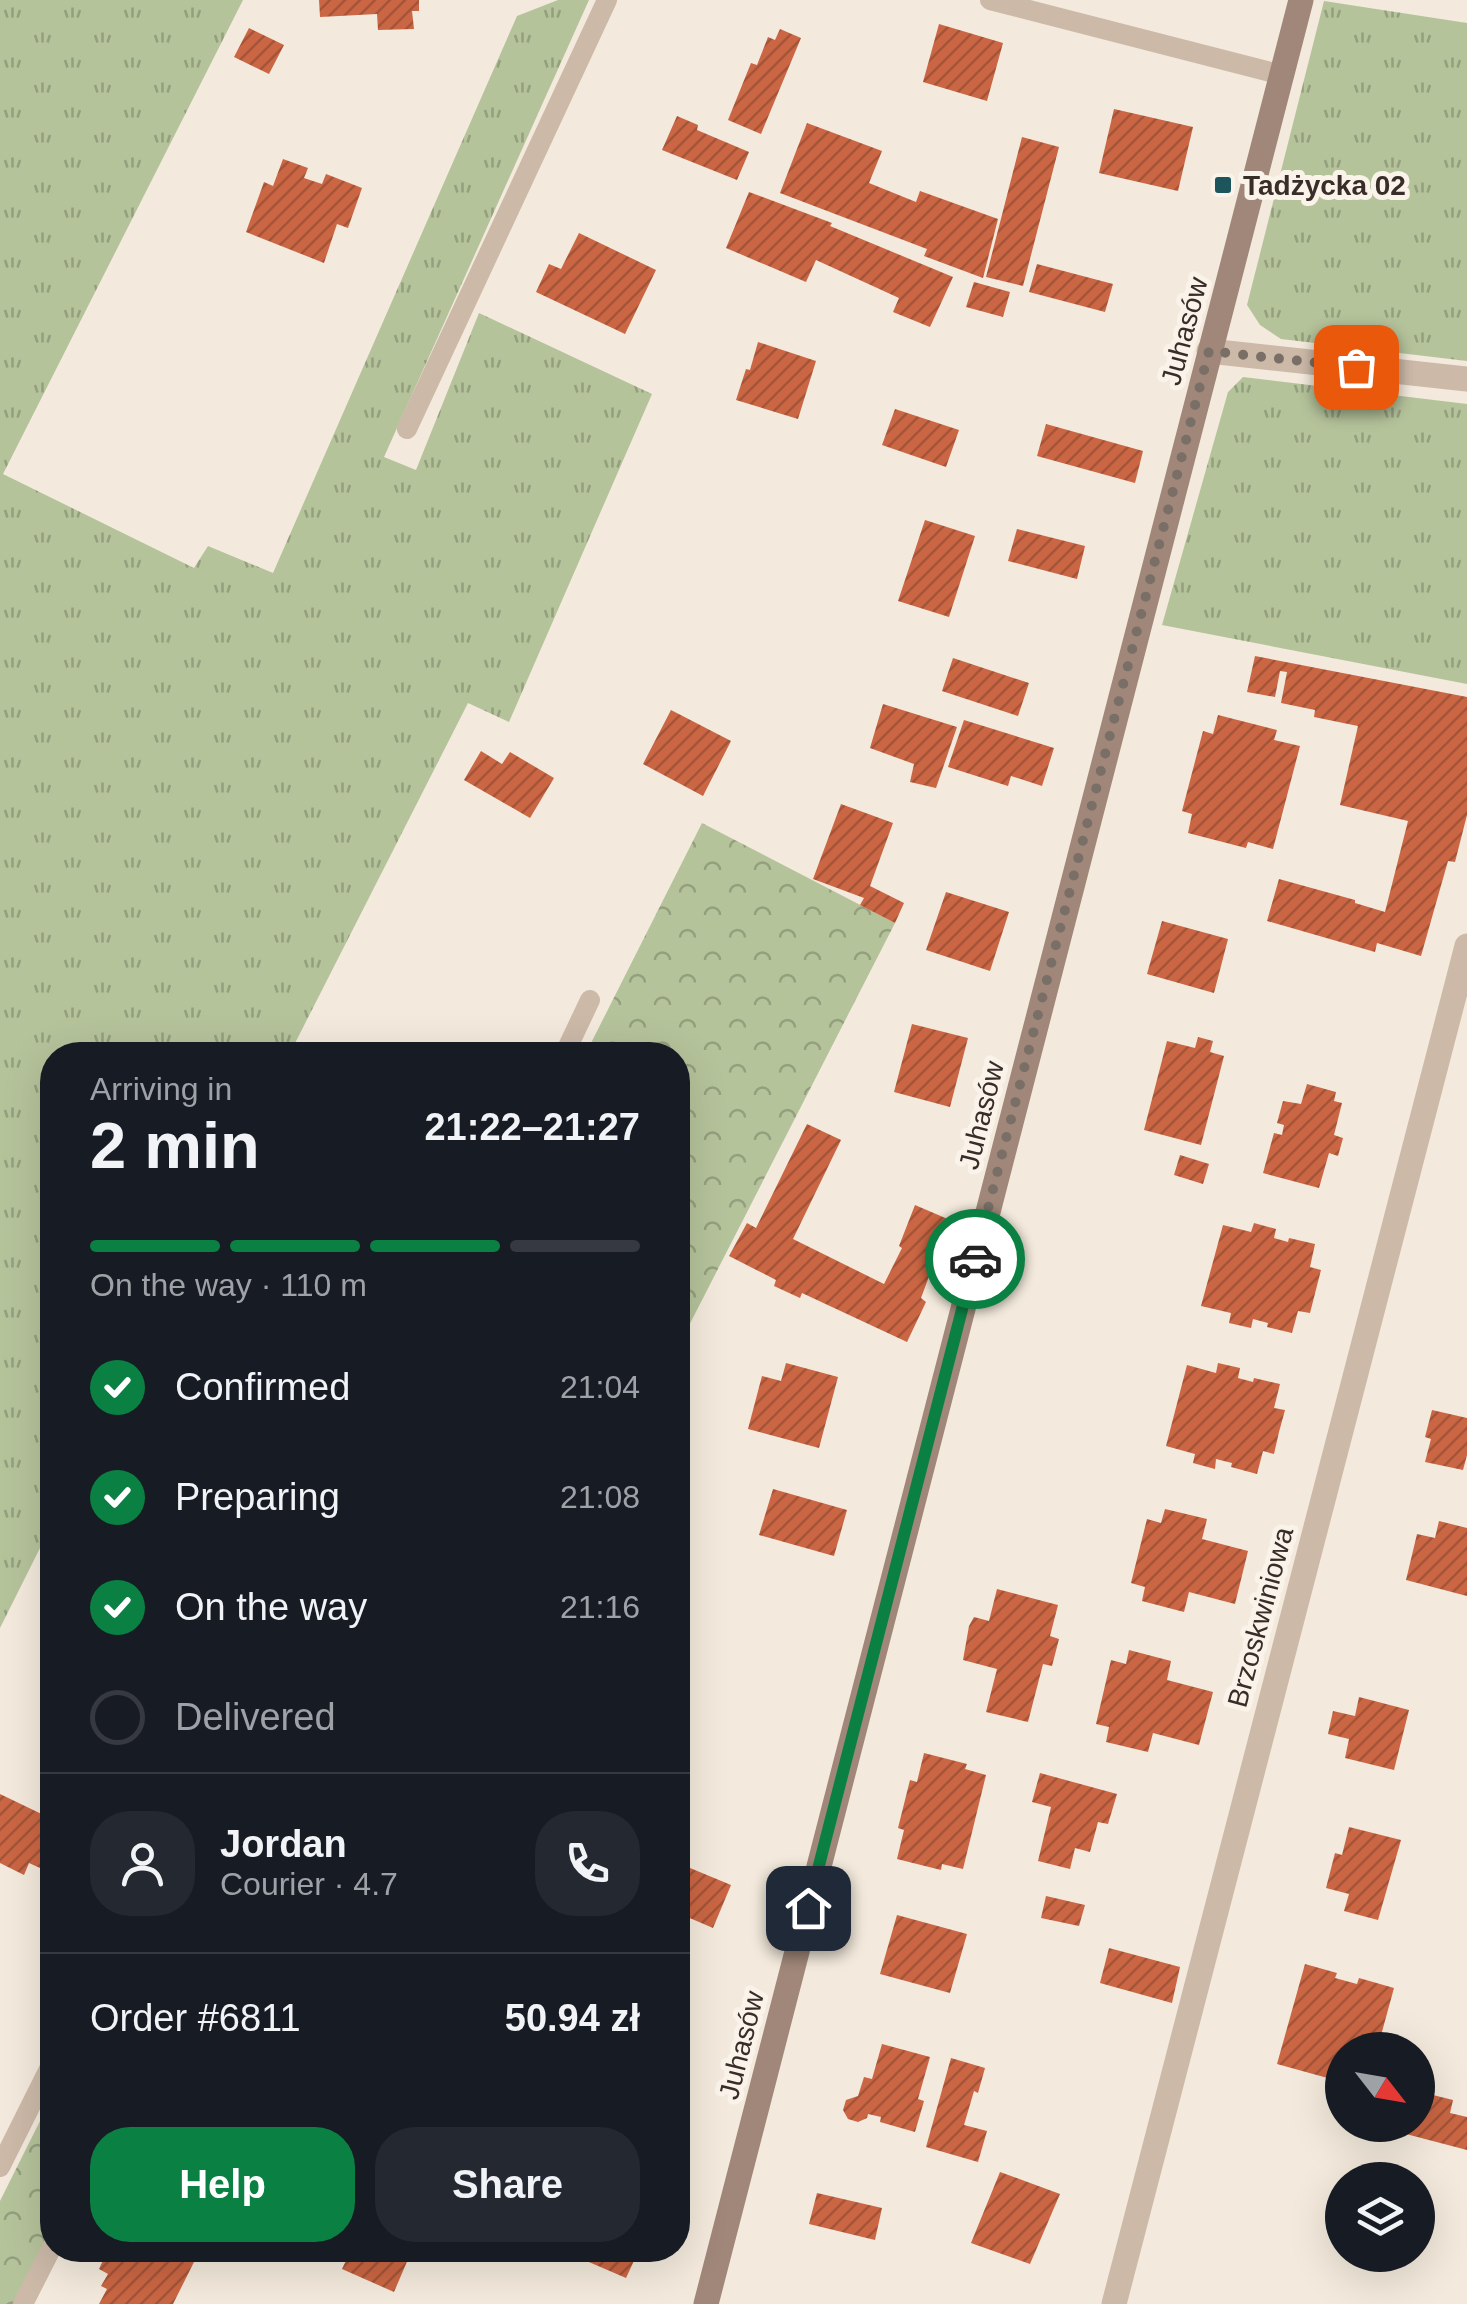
<!DOCTYPE html>
<html lang="en">
<head>
<meta charset="utf-8">
<style>
  :root { --surface:#171b24; --page:#242831; --text:#f1f3f6; --muted:#9ea1a6; --line:#363941; --accent:#0b8043 }
  body { margin:0; font-family:Helvetica,sans-serif; background:var(--page); color:var(--text); height:100vh; display:flex; flex-direction:column; font-size:38px; white-space:nowrap }
  * { box-sizing:border-box; margin:0 }
  p { font-size:32px; color:var(--muted) }
  .icon { flex:none; width:55px; height:55px; fill:none; stroke:currentColor; stroke-width:2; stroke-linecap:round; stroke-linejoin:round }
  .map { position:relative; flex:1; overflow:hidden }
  .details { position:absolute; left:40px; top:1042px; width:650px; height:1220px; display:flex; flex-direction:column; background:var(--surface); border-radius:40px; box-shadow:0 10px 40px #0002 }
  .details>* { flex:none }
  .needle { width:65px; rotate:121deg }
  .controls { position:absolute; left:1325px; top:2032px; display:grid; gap:20px }
  .controls a { display:grid; place-items:center; width:110px; height:110px; border-radius:50%; background:var(--surface); box-shadow:0 10px 40px #0002; font-size:50px }
  .pin { position:absolute; display:grid; place-items:center; width:85px; height:85px; color:#fff; margin:-42px; border-radius:20px; box-shadow:0 5px 15px #0006 }
  .courier { position:absolute; display:grid; place-items:center; width:100px; height:100px; margin:-50px; border:8px solid #0b8043; border-radius:50%; background:#fff; color:#222; box-shadow:0 2px 12px #0007 }
  .headline em { font-style:normal; font-weight:600 }
  .headline div { display:flex; flex-direction:column-reverse }
  .headline { display:flex; align-items:center; justify-content:space-between; height:170px; padding:0 50px }
  h1 { font-size:65px; font-weight:600; line-height:75px }
  .bar { display:grid; grid-template-columns:repeat(4,1fr); gap:15px 10px; align-content:center; height:120px; padding:0 50px }
  .bar i { height:12px; border-radius:8px; background:var(--line) }
  .bar .selected { background:var(--accent) }
  .bar p { grid-column:span 4 }
  .line { display:flex; align-items:center; gap:25px; padding:0 50px; border-top:2px solid var(--line) }
  .line div { flex:1 }
  .round { display:grid; place-items:center; flex:none; width:105px; height:105px; border-radius:40px; background:var(--page) }
  ol { padding:0 50px; list-style:none }
  li { display:flex; align-items:center; gap:30px; height:110px }
  li p { margin-inline-start:auto }
  li .icon { padding:10px; border-radius:50%; background:var(--accent); color:#fff; stroke-width:4 }
  li:last-child { color:var(--muted) }
  li i { width:55px; height:55px; border:5px solid var(--line); border-radius:50% }
  .action { display:flex; gap:20px; margin-top:auto; padding:20px 50px }
  .action a { flex:1; height:115px; border-radius:40px; background:var(--accent); color:#fff; font-size:40px; font-weight:600; line-height:115px; text-align:center }
  .action a+a { background:var(--page); color:var(--text) }
  .map>svg:first-child { display:block }
  .grass { fill:url(#grass-tufts) }
  .forest { fill:url(#forest-crowns) }
  .building { fill:url(#building-hatch) }
  .lines { fill:none; stroke-linecap:round; stroke-linejoin:round }
  .lane { stroke:#ccb9a8; stroke-width:20 }
  .street { stroke:#ccb9a8; stroke-width:25 }
  .secondary { stroke:#a08779; stroke-width:25 }
  .done { stroke:#796f67; stroke-width:10; stroke-dasharray:0 18 }
  .route { stroke:#0b8043; stroke-width:12 }
  .poi-dot { fill:#1c565c; stroke:#faf3e9; stroke-width:4 }
  .labels { text-anchor:middle; stroke-width:10; stroke-linejoin:round; paint-order:stroke }
  .poi-label { font-size:28px; font-weight:bold; fill:#382d28; stroke:#faf3e9; text-anchor:start }
  .street-label { font-size:28px; fill:#382d28; stroke:#faf3e9 }
</style>
</head>
<body>
<div class="map">
<svg width="1467" height="2304" viewBox="0 0 1467 2304">
  <defs>
    <pattern id="grass-tufts" width="24" height="20" patternUnits="userSpaceOnUse" patternTransform="scale(2.5)"><rect width="24" height="20" fill="#b5c39b"/><path d="M3 7l-1-3M5 7V3M7 7l1-3M15 17l-1-3M17 17v-4M19 17l1-3" fill="none" stroke="#949f7e"/></pattern>
    <pattern id="forest-crowns" width="20" height="18" patternUnits="userSpaceOnUse" patternTransform="scale(2.5)"><rect width="20" height="18" fill="#b5c39b"/><path d="M2 6a3 3 0 1 1 6 0M12 15a3 3 0 1 1 6 0" fill="none" stroke="#949f7e"/></pattern>
    <pattern id="building-hatch" width="6" height="6" patternUnits="userSpaceOnUse" patternTransform="scale(2.5)"><rect width="6" height="6" fill="#ca6643"/><path d="M-1 1l2-2M0 6l6-6M5 7l2-2" fill="none" stroke="#a55438"/></pattern>
  </defs>
  <rect width="100%" height="100%" fill="#f3e9dc"/>
  <!-- grass -->
  <path class="grass" d="M0 0H243L3 474 194 568 208 546 273 573 517 16 558 0H589L384 457 416 470 479 313 652 394 509 722 468 703 289 1055H52V1524L0 1628Z
    M1324 1 1467 23V361L1281 339 1260 325 1247 305Z
    M1243 377 1467 404V684L1162 625 1228 392Z"/>
  <!-- forest -->
  <path class="forest" d="M702 823 895 923 678 1347V1055H585Z
    M52 2097V2228L14 2304H0V2201Z"/>
  <!-- building -->
  <path class="building" d="M319 0H419V11H412L414 29 378 30 377 14 320 17Z
    M939 24 1003 43 987 101 923 82Z
    M249 28 284 45 269 74 234 57Z
    M780 29 801 38 761 134 728 120 751 63 757 65 768 37 775 40Z
    M1114 109 1193 127 1178 191 1099 173Z
    M677 116 698 125 697 130 749 152 737 180 662 150Z
    M807 123 882 151 869 183 916 202 920 191 998 219 983 278 924 256 927 249 780 193Z
    M1022 137 1059 147 1023 286 986 277Z
    M283 159 308 168 304 178 322 184 326 174 362 188 348 228 337 224 324 263 246 232 264 182 273 186Z
    M749 192 832 223 830 226 953 277 930 327 893 312 899 298 816 260 806 282 726 248Z
    M579 233 656 270 625 334 536 292 549 264 561 269Z
    M1037 264 1113 284 1105 312 1029 292Z
    M974 282 1010 292 1003 317 966 307Z
    M758 342 816 361 798 419 736 400 746 369 750 370Z
    M895 409 959 430 946 467 882 445Z
    M1046 424 1143 451 1135 483 1037 456Z
    M925 520 975 536 949 617 898 601Z
    M1017 529 1085 546 1077 579 1008 561Z
    M1255 656 1467 697V815L1455 862 1448 861 1421 956 1377 943 1375 952 1267 921 1279 879 1355 900V903L1385 912 1408 821 1340 805 1358 726 1314 717 1315 710 1281 703 1287 672 1280 671 1275 697 1247 692Z
    M953 658 1029 683 1018 716 942 691Z
    M883 704 957 727 936 788 910 782 914 764 870 748Z
    M671 710 731 741 703 796 643 764Z
    M1218 715 1277 730 1274 740 1300 746 1273 849 1248 842 1246 848 1188 833 1192 814 1182 811 1203 731 1213 734Z
    M964 720 1054 748 1042 786 1011 776 1008 786 948 767Z
    M481 751 502 764 510 752 554 778 530 818 464 780Z
    M841 804 893 823 870 886 904 903 895 923 860 905 864 898 813 879Z
    M946 892 1009 912 990 971 926 950Z
    M1162 921 1228 939 1214 993 1147 974Z
    M912 1024 968 1038 950 1107 894 1092Z
    M1198 1037 1213 1041 1210 1052 1224 1056 1201 1145 1144 1130 1167 1041 1195 1048Z
    M1307 1084 1336 1092 1334 1101 1342 1103 1334 1135 1343 1138 1338 1156 1329 1153 1319 1188 1263 1173 1274 1133 1282 1135 1284 1125 1277 1123 1283 1101 1301 1104Z
    M807 1124 841 1140 793 1239 884 1284 902 1248 899 1246 915 1205 950 1220 921 1298 926 1302 907 1342 802 1293 800 1298 774 1286 776 1280 729 1256 747 1223 756 1228Z
    M1180 1155 1209 1164 1203 1184 1174 1175Z
    M1254 1223 1276 1229 1274 1238 1288 1242 1289 1238 1315 1244 1310 1267 1321 1270 1310 1313 1298 1311 1292 1333 1267 1327 1268 1323 1253 1319 1251 1328 1229 1323 1231 1313 1201 1306 1223 1225 1251 1232Z
    M786 1363 838 1377 819 1448 748 1429 762 1376 781 1381Z
    M1218 1363 1240 1368 1238 1378 1253 1382 1254 1378 1280 1384 1274 1408 1285 1410 1279 1432 1274 1454 1263 1451 1257 1474 1231 1467 1232 1463 1216 1459 1215 1469 1193 1463 1195 1454 1166 1446 1187 1365 1216 1373Z
    M1432 1410 1467 1418V1455L1463 1470 1425 1462 1431 1439 1425 1437Z
    M773 1489 847 1510 834 1556 759 1535Z
    M1165 1509 1207 1519 1202 1539 1248 1551 1235 1604 1189 1592 1184 1612 1142 1601 1145 1587 1131 1583 1147 1519 1161 1523Z
    M1439 1521 1467 1528V1596L1406 1580 1417 1534 1435 1538Z
    M997 1589 1058 1605 1050 1636 1059 1639 1052 1666 1043 1664 1028 1722 986 1712 997 1669 963 1660 969 1626 974 1617 989 1621Z
    M1129 1650 1171 1661 1167 1680 1213 1692 1199 1745 1153 1733 1148 1752 1106 1742 1109 1727 1096 1724 1111 1660 1126 1664Z
    M1359 1697 1409 1710 1394 1770 1345 1758 1349 1739 1328 1734 1333 1711 1355 1716Z
    M924 1753 967 1764 965 1769 986 1775 963 1869 942 1864 941 1870 897 1859 904 1830 898 1828 910 1780 917 1782Z
    M1040 1773 1117 1794 1108 1824 1098 1822 1090 1852 1075 1848 1070 1869 1038 1861 1051 1807 1032 1802Z
    M0 1794 52 1819V1841L40 1868 29 1863 24 1875 0 1863Z
    M1349 1827 1401 1840 1378 1920 1344 1911 1349 1894 1326 1888 1335 1853 1342 1855Z
    M678 1863 731 1885 713 1928 678 1913Z
    M1046 1896 1085 1905 1079 1926 1041 1918Z
    M897 1915 967 1934 950 1993 880 1974Z
    M1109 1948 1180 1967 1172 2003 1100 1983Z
    M1305 1964 1337 1973 1335 1978 1357 1984 1359 1978 1394 1988 1377 2050H1342V2082L1277 2064Z
    M882 2044 930 2057 918 2099 924 2101 915 2132 880 2122 881 2117 868 2114 867 2118 858 2122 848 2119 843 2110 846 2100 858 2096 864 2077 872 2079Z
    M951 2058 985 2068 978 2093 974 2091 964 2125 987 2131 978 2162 926 2147Z
    M1433 2095 1453 2100 1450 2113 1467 2117V2150L1406 2134 1408 2125H1418V2105L1429 2108Z
    M1000 2172 1060 2194 1030 2264 971 2243Z
    M817 2193 882 2208 875 2240 809 2224Z
    M108 2250H195L199 2252 173 2304H99L107 2289 101 2286 108 2274 99 2269Z
    M351 2250H412L394 2292 342 2269Z
    M561 2250H639L626 2278Z"/>
  <g class="lines">
    <!-- lane -->
    <path class="lane" d="M990 0 1282 75
      M407 429 607 0
      M564 1055 590 1000
      M0 2167 52 2063
      M23 2304 52 2247"/>
    <!-- street -->
    <path class="street" d="M1209 351 1467 379
      M1114 2304 1467 946"/>
    <!-- secondary -->
    <path class="secondary" d="M706 2304 1301 0"/>
  </g>
  <g class="lines">
    <!-- done -->
    <path class="done" d="M975 1259 1209 351 1356 367"/>
    <!-- route -->
    <path class="route" d="M808 1908 975 1259"/>
  </g>
  <!-- markers -->
  <rect class="poi-dot" x="1213" y="175" width="20" height="20" rx="5"/>
  <g class="labels">
    <!-- poi labels -->
    <g class="poi-label">
      <text x="1243" y="195">Tadżycka 02</text>
    </g>
    <!-- street labels -->
    <g class="street-label">
      <text transform="translate(1184 331) rotate(-75)" y="10">Juhasów</text>
      <text transform="translate(981 1115) rotate(-76)" y="10">Juhasów</text>
      <text transform="translate(1260 1617) rotate(-75)" y="10">Brzoskwiniowa</text>
      <text transform="translate(741 2045) rotate(-76)" y="10">Juhasów</text>
    </g>
  </g>
</svg>
<div class="controls">
<a><svg class="needle" viewBox="-14 -14 28 28"><path d="M0-13l5 13h-10z" fill="#e53935"/><path d="M0 13l5-13h-10z" fill="#9ea1a6"/></svg></a>
<a><svg class="icon" aria-label="layers" viewBox="0 0 24 24"><path d="M12 4l9 5-9 5-9-5zM3 14l9 5 9-5"/></svg></a>
</div>
<div class="pin" style="left:1356px;top:367px;background:#ea580c"><svg class="icon" aria-label="bag" viewBox="0 0 24 24"><path d="M5 8h14l-1 12H6zM9 8a3 3 0 0 1 6 0"/></svg></div>
<div class="pin" style="left:808px;top:1908px;background:#1f2937"><svg class="icon" aria-label="home" viewBox="0 0 24 24"><path d="M3 11l9-7 9 7M6 9v11h12V9"/></svg></div>
<div class="courier" style="left:975px;top:1259px"><svg class="icon" aria-label="car" viewBox="0 0 24 24"><path d="M5 17H2v-5l4-1 3-4h7l3 4 3 1v5h-3M9 17h6M6 11h13"/><circle cx="7" cy="17" r="2"/><circle cx="17" cy="17" r="2"/></svg></div>
<section class="details">
<div class="headline"><div><h1>2 min</h1><p>Arriving in</p></div><em>21:22–21:27</em></div>
<div class="bar"><i class="selected"></i><i class="selected"></i><i class="selected"></i><i></i><p>On the way · 110 m</p></div>
<ol>
<li><svg class="icon" aria-label="check" viewBox="0 0 24 24"><path d="M5 12l5 5 9-10"/></svg>Confirmed<p>21:04</p></li>
<li><svg class="icon" aria-label="check" viewBox="0 0 24 24"><path d="M5 12l5 5 9-10"/></svg>Preparing<p>21:08</p></li>
<li><svg class="icon" aria-label="check" viewBox="0 0 24 24"><path d="M5 12l5 5 9-10"/></svg>On the way<p>21:16</p></li>
<li><i></i>Delivered</li>
</ol>
<div class="line" style="height:180px"><a class="round"><svg class="icon" aria-label="person" viewBox="0 0 24 24"><circle cx="12" cy="8" r="4"/><path d="M4 21q1-7 8-7t8 7"/></svg></a><div><b>Jordan</b><p>Courier · 4.7</p></div><a class="round"><svg class="icon" aria-label="phone" viewBox="0 0 24 24"><path d="M5 4h4l2 5-3 2q2 4 5 5l2-3 5 2v4C11 20 4 13 5 4z"/></svg></a></div>
<div class="line" style="height:130px"><div>Order #6811</div><b>50.94 zł</b></div>
<div class="action"><a>Help</a><a>Share</a></div>
</section>
</div>
</body>
</html>
